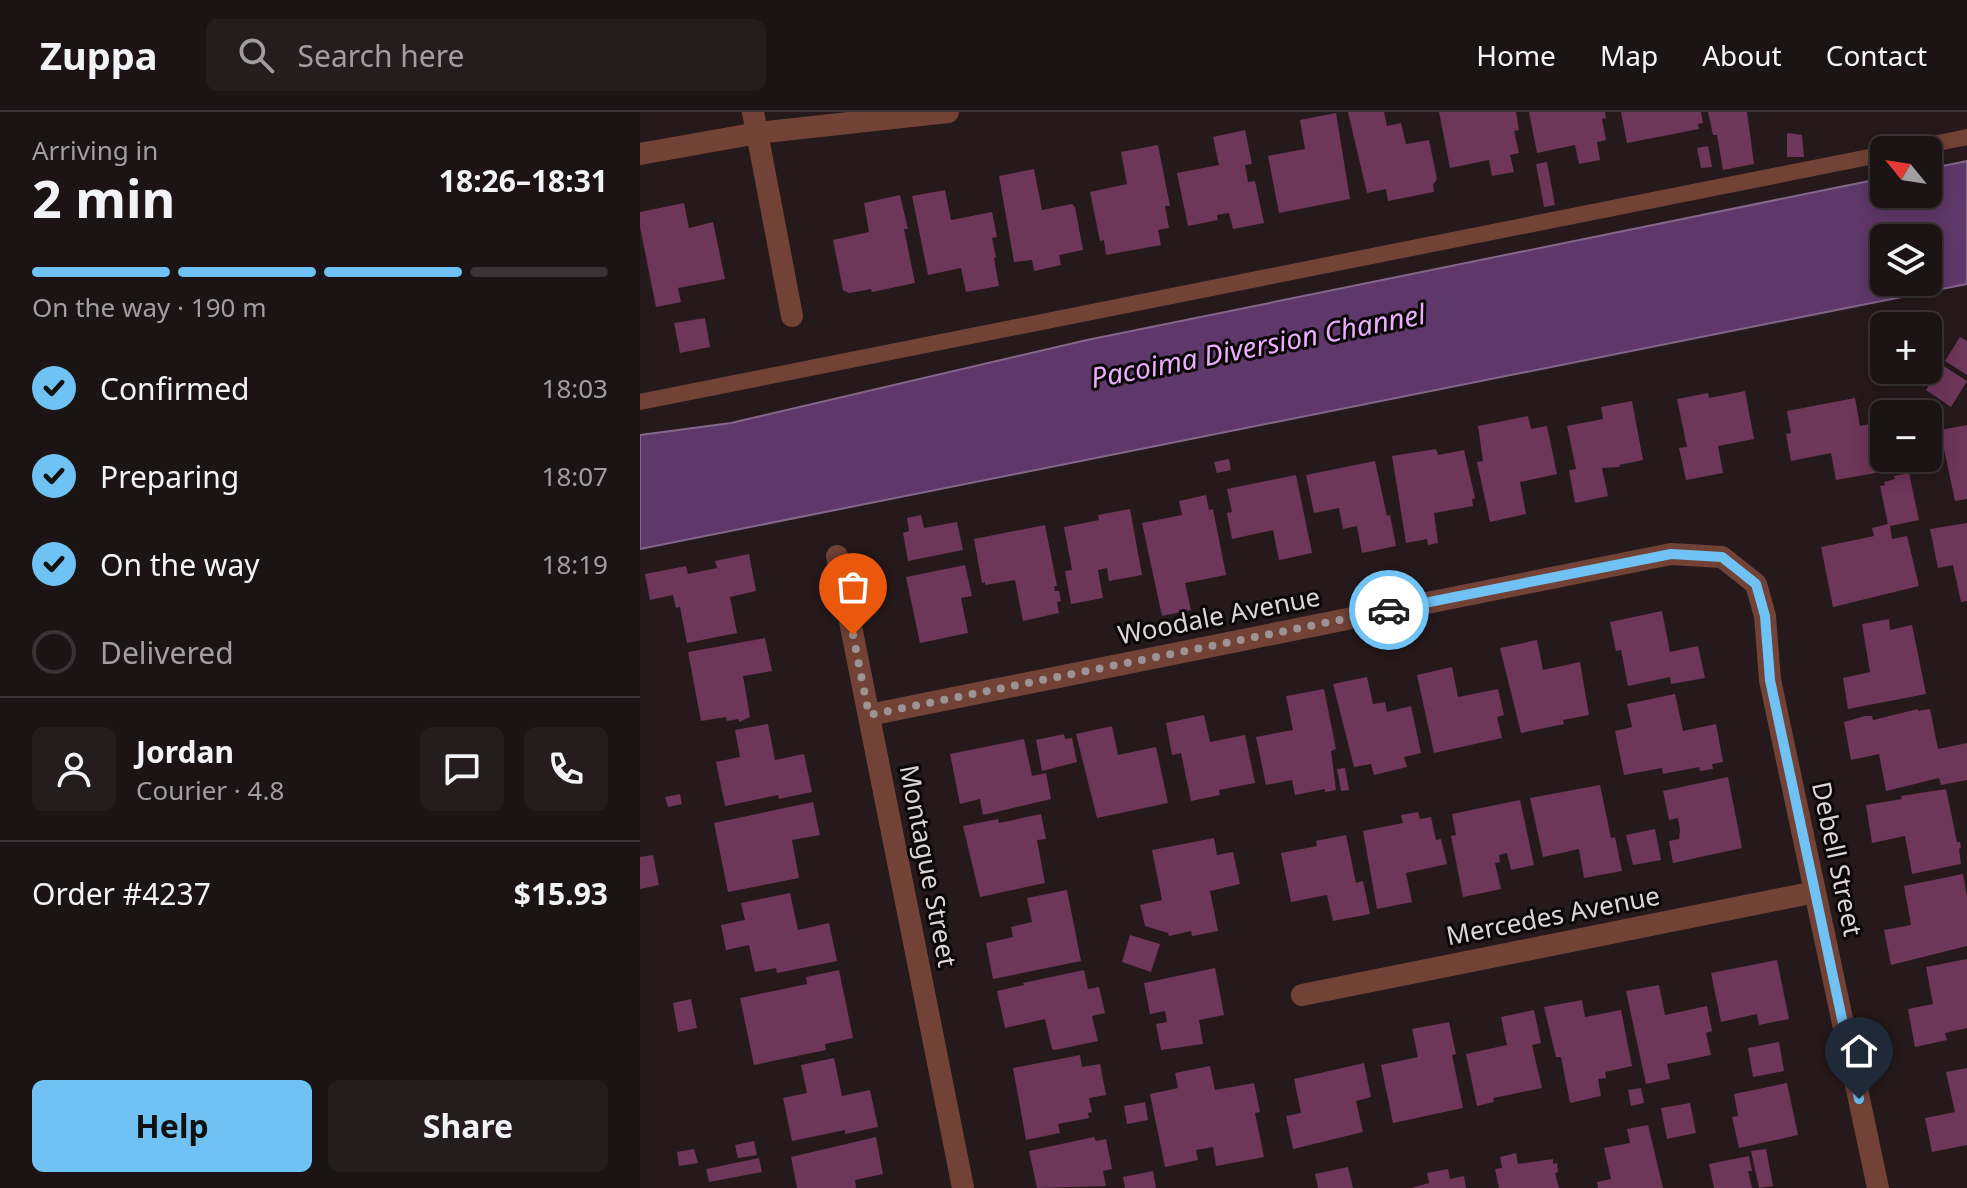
<!DOCTYPE html>
<html lang="en">
<head>
<meta charset="utf-8">
<style>
  :root { --surface:#1c1314; --page:#251c1d; --text:#f1f3f6; --muted:#a09ea0; --line:#3a3234; --accent:#70c1f4 }
  body { margin:0; font-family:"Noto Sans",sans-serif; background:var(--page); color:var(--text); height:100vh; display:flex; flex-direction:column; font-size:30px; white-space:nowrap }
  * { box-sizing:border-box; margin:0 }
  p { font-size:26px; color:var(--muted) }
  .icon { flex:none; width:44px; height:44px; fill:none; stroke:currentColor; stroke-width:2; stroke-linecap:round; stroke-linejoin:round }
  .map { position:relative; flex:1; overflow:hidden }
  .panel { display:flex; flex-direction:column; background:var(--surface); width:640px }
  .panel>* { flex:none }
  .needle { width:52px; rotate:300deg }
  .controls { position:absolute; left:1230px; top:24px; display:grid; gap:16px }
  .controls a { display:grid; place-items:center; width:72px; height:72px; border-radius:12px; background:var(--surface); box-shadow:0 4px 20px #0003,0 0 0 2px var(--line); font-size:40px }
  .pin { position:absolute; display:grid; place-items:center; width:68px; height:68px; color:#fff; margin:-82px -34px; border-radius:50% 50% 50% 0; rotate:-45deg; box-shadow:0 0 8px #0007 }
  .pin .icon { rotate:45deg }
  .courier { position:absolute; display:grid; place-items:center; width:80px; height:80px; margin:-40px; border:6px solid #70c1f4; border-radius:50%; background:#fff; color:#222; box-shadow:0 2px 10px #0007 }
  .head em { font-style:normal; font-weight:700 }
  .head div { display:flex; flex-direction:column-reverse }
  .head { display:flex; align-items:center; justify-content:space-between; height:136px; padding:0 32px }
  h1 { font-size:52px; font-weight:700; line-height:60px }
  .bar { display:grid; grid-template-columns:repeat(4,1fr); gap:12px 8px; align-content:center; height:96px; padding:0 32px }
  .bar i { height:10px; border-radius:6px; background:var(--line) }
  .bar .current { background:var(--accent) }
  .bar p { grid-column:span 4 }
  .line { display:flex; align-items:center; gap:20px; padding:0 32px; border-top:2px solid var(--line) }
  .line div { flex:1 }
  .round { display:grid; place-items:center; flex:none; width:84px; height:84px; border-radius:12px; background:var(--page) }
  ol { padding:0 32px; list-style:none }
  li { display:flex; align-items:center; gap:24px; height:88px }
  li p { margin-inline-start:auto }
  li .icon { padding:8px; border-radius:50%; background:var(--accent); color:#111; stroke-width:4 }
  li:last-child { color:var(--muted) }
  li i { width:44px; height:44px; border:4px solid var(--line); border-radius:50% }
  .cta { display:flex; gap:16px; margin-top:auto; padding:16px 32px }
  .cta a { flex:1; height:92px; border-radius:12px; background:var(--accent); color:#111; font-size:32px; font-weight:700; line-height:92px; text-align:center }
  .cta a+a { background:var(--page); color:var(--text) }
  header { display:flex; align-items:center; gap:48px; box-sizing:border-box; height:112px; padding:0 40px; background:var(--surface); border-bottom:2px solid var(--line) }
  header strong { font-size:38px }
  nav { display:flex; gap:44px; margin-inline-start:auto; font-size:28px }
  .search { width:560px; height:72px; background:var(--page); display:flex; align-items:center; gap:20px; box-sizing:border-box; padding:0 28px; border-radius:12px; color:var(--muted); font-size:30px }
  main { display:flex; flex:1; min-height:0 }
  .map>svg:first-child { display:block }
  .water { fill:#5e386a; stroke:#84678a; stroke-width:2; fill-rule:evenodd }
  .building { fill:#6e3659 }
  .lines { fill:none; stroke-linecap:round; stroke-linejoin:round }
  .service { stroke:#714235; stroke-width:16 }
  .minor { stroke:#714235; stroke-width:22 }
  .done { stroke:#9d9394; stroke-width:8; stroke-dasharray:0 14.4 }
  .route { stroke:#70c1f4; stroke-width:10 }
  .labels { text-anchor:middle; stroke-width:6; stroke-linejoin:round; paint-order:stroke }
  .street-label { font-size:26px; fill:#ddd4d5; stroke:#0b0607 }
  .water-label { font-size:28px; font-style:italic; fill:#e9affd; stroke:#0b0607 }
</style>
</head>
<body>
<header>
<strong>Zuppa</strong>
<div class="search"><svg class="icon" aria-label="search" viewBox="0 0 24 24"><circle cx="10" cy="10" r="6"/><path d="M15 15l6 6"/></svg>Search here</div>
<nav><a>Home</a><a>Map</a><a>About</a><a>Contact</a></nav>
</header>
<main>
<section class="panel">
<div class="head"><div><h1>2 min</h1><p>Arriving in</p></div><em>18:26–18:31</em></div>
<div class="bar"><i class="current"></i><i class="current"></i><i class="current"></i><i></i><p>On the way · 190 m</p></div>
<ol>
<li><svg class="icon" aria-label="check" viewBox="0 0 24 24"><path d="M5 12l5 5 9-10"/></svg>Confirmed<p>18:03</p></li>
<li><svg class="icon" aria-label="check" viewBox="0 0 24 24"><path d="M5 12l5 5 9-10"/></svg>Preparing<p>18:07</p></li>
<li><svg class="icon" aria-label="check" viewBox="0 0 24 24"><path d="M5 12l5 5 9-10"/></svg>On the way<p>18:19</p></li>
<li><i></i>Delivered</li>
</ol>
<div class="line" style="height:144px"><a class="round"><svg class="icon" aria-label="person" viewBox="0 0 24 24"><circle cx="12" cy="8" r="4"/><path d="M4 21q1-7 8-7t8 7"/></svg></a><div><b>Jordan</b><p>Courier · 4.8</p></div><a class="round"><svg class="icon" aria-label="chat" viewBox="0 0 24 24"><path d="M4 5h16v11H9l-5 4z"/></svg></a><a class="round"><svg class="icon" aria-label="phone" viewBox="0 0 24 24"><path d="M5 4h4l2 5-3 2q2 4 5 5l2-3 5 2v4C11 20 4 13 5 4z"/></svg></a></div>
<div class="line" style="height:104px"><div>Order #4237</div><b>$15.93</b></div>
<div class="cta"><a>Help</a><a>Share</a></div>
</section>
<div class="map">
<svg width="1327" height="1076" viewBox="0 0 1327 1076">
  <rect width="100%" height="100%" fill="#26191b"/>
  <!-- water -->
  <path class="water" d="M1327 49V172L0 437V323L91 311 447 228 1244 66V82H1288V57ZM1244 126H1288V170H1244Z"/>
  <!-- building -->
  <path class="building" d="M708 0H744L747 14 761 11 766 32 789 28 797 67 793 73 794 80 748 89 746 77 727 81Z
    M799 0H876L879 18 874 19 879 41 870 43 874 60 852 64 849 48 810 56Z
    M889 0H965L966 6 962 7 966 28 957 30 960 48 939 52 935 33 897 41Z
    M981 0H1061L1063 11 1058 12 1059 17 987 31Z
    M1068 0H1107L1114 52 1083 58 1077 23H1073Z
    M696 1 710 87 639 101 628 44 665 37 660 8Z
    M605 18 612 52 605 53 608 70 615 69 624 111 593 117 589 101 577 103 578 108 548 114 537 61 579 53 573 25Z
    M1147 21 1162 23 1164 45H1147Z
    M518 33 530 94H525L529 116 518 118 521 133 466 143 464 128 460 129 450 80 487 72 481 40Z
    M1068 34 1072 55 1061 56 1057 36Z
    M907 50 915 93 904 95 896 52Z
    M394 57 402 98 432 92 435 95 443 138 419 143 421 153 394 159 392 148 374 150 359 64Z
    M305 78 311 108 352 100 357 125 352 126 356 145 354 146 359 174 326 180 321 156 288 163 272 84Z
    M260 83 268 117H264L275 171 232 180 231 177 209 181 203 178 193 128 229 120 224 91Z
    M44 91 49 116 73 110 85 167 38 176 41 190 16 195 0 115V100Z
    M65 206 70 235 40 241 34 211Z
    M1291 207 1295 222 1288 224V214H1277L1276 211Z
    M1320 225 1327 229V263L1305 249Z
    M1290 226 1303 235 1296 245 1288 239Z
    M1288 243 1299 250 1289 264 1279 258H1288Z
    M1302 253 1327 269 1311 295 1286 278Z
    M1105 279 1114 327 1078 334 1083 361 1046 368 1039 336 1047 335 1037 287 1068 281 1069 286Z
    M1215 286 1220 314 1244 309V346H1253L1255 353 1247 355V359L1196 368 1191 341 1151 349 1146 322 1151 321 1147 299Z
    M992 289 1003 348 979 353 980 355 962 356 968 384 935 391 929 358 936 357 927 314 963 307 961 295Z
    M888 304 891 317 907 314 917 362 880 370 886 402 850 410 837 350 843 349 838 314Z
    M1327 313V387L1315 389 1300 318Z
    M796 337 798 343 824 338 835 386 832 387 833 394 794 401 798 431 788 433 787 427 766 431 752 344Z
    M589 347 591 358 577 361 574 350Z
    M735 349 747 404 750 403 756 434 722 441 717 414 703 417 699 396 674 401 666 363Z
    M1269 361 1279 408 1250 414 1252 427 1267 424 1279 474 1193 495 1181 435 1234 424 1232 416 1248 412 1240 374 1245 373 1244 370 1255 367 1254 364Z
    M656 363 672 441 639 448 633 418 592 427 587 401 592 400 587 377Z
    M566 383 569 398 573 397 586 463 545 471 551 498 522 504 502 411 542 403 539 389Z
    M490 397 502 463 469 469 467 456 458 458 463 486 431 492 425 459 432 458 424 415 459 408 458 403Z
    M281 403 284 416 317 410 323 438 268 449 263 421 269 419 267 406Z
    M1327 411V489L1321 490 1313 453 1298 456 1290 417Z
    M405 413 417 474H414L415 479H419L421 489 417 490 419 501 383 509 375 468 345 473V470L342 471 334 427Z
    M109 442 116 479 90 485 97 521 47 531 40 495 36 496 33 483 10 488 5 462 46 454 48 462 77 456 75 449Z
    M325 453 332 484 321 486 328 521 280 531 266 465Z
    M1022 499 1030 540 1058 534 1065 566 1031 572 1030 565 988 574 981 538 976 539 970 510Z
    M1249 507 1250 518 1272 513 1286 582 1208 597 1203 566 1230 560 1222 512Z
    M125 526 132 559 103 564 110 605 99 610V607L87 609 86 605 61 609 48 540Z
    M897 528 903 558 940 550 949 603 923 608 924 612 881 621 860 536Z
    M812 555 818 585 858 577 864 603 857 605 862 626 794 641 777 563Z
    M727 565 733 592 745 590 747 600 771 594 781 641 764 645 767 655 734 663 731 652 714 655 693 572Z
    M684 577 696 637 691 639 696 678 685 680V677L655 683 652 668 626 673 616 625 653 618 646 584Z
    M1035 582 1043 619 1076 612 1083 650 1072 652 1073 657 1060 659 1059 655 1023 662 1022 656 984 663 975 619 992 615 987 592Z
    M1278 597V599L1290 597 1298 637 1327 631V668L1301 673 1299 666 1246 679 1239 642 1211 648 1204 610 1225 604H1232L1233 608Z
    M564 603 570 630 605 623 615 671 579 678 580 683 551 689 541 641 532 643 526 611Z
    M128 612 135 648 164 642 172 680 139 687 138 683 85 694 76 650 100 645 95 618Z
    M472 614 478 643 516 635 528 691 457 706 436 622Z
    M424 622 425 627 432 626 437 650 402 659 396 628Z
    M384 627 392 664 406 661 411 687 343 703 340 687 320 692 310 642Z
    M705 656 709 678 701 679 697 657Z
    M1088 665 1102 736 1033 751 1029 729 1039 727 1040 718 1038 706 1029 708 1023 679Z
    M960 673 971 726 975 725 982 759 944 766 939 737 903 745 890 686Z
    M1306 677 1317 730H1320L1321 736 1319 737 1321 752 1272 762 1265 724 1232 731 1226 693 1262 687 1261 684Z
    M40 682 42 692 28 695 25 685Z
    M880 688 894 753 871 758 867 741 859 743 860 750 855 751 861 777 823 785 811 724 816 723 812 702Z
    M173 690 180 723 152 728 159 766 88 780 74 711Z
    M778 700 780 707 791 705 796 728 801 727 807 752 766 761 772 790 737 797 723 719 763 711 761 703Z
    M401 702 406 727 397 728 405 771 340 785 323 714 358 707 359 711Z
    M1015 717 1021 748 993 753 986 723Z
    M706 723 716 771 723 769 730 802 693 809 687 783 651 790 641 741 677 734 676 729Z
    M574 726 577 743 593 740 600 772 570 779 578 819 552 824 551 819 529 824 528 821 505 814 500 793 522 788 512 738Z
    M13 743 19 773 0 777V745Z
    M1323 762 1327 784V834L1251 853 1244 818 1271 813 1264 774Z
    M427 778 441 849 353 867 346 831 373 825 371 815 392 810 387 786Z
    M150 781 158 818 189 811 197 849 137 861 136 856 115 860 109 833 86 838 81 813 105 808 101 791Z
    M490 823 520 832 511 860 482 850Z
    M1327 847V916L1305 921 1307 928 1275 935 1268 897 1293 892 1286 855Z
    M1137 848 1149 907 1119 913 1117 902 1081 910 1071 861Z
    M575 856 584 903 559 908 563 932 521 938 516 912 527 910 525 899 510 902 504 871Z
    M199 858 213 926 185 932 186 938 114 953 100 886 167 872 166 865Z
    M444 858 448 877 459 875 465 901 452 904 458 929 415 938 412 937 405 907 365 916 357 879 384 873 383 871Z
    M1019 873 1025 903 1067 894 1072 919 1066 921 1071 943 1027 952 1030 967 1006 972 986 879Z
    M51 887 57 916 38 920 33 891Z
    M942 888 945 905 981 898 992 954 965 960 966 966 958 967 961 984 930 991 921 945H916L904 895Z
    M894 898 901 931 892 933 902 976 853 986 854 990 837 994 826 942 867 933 861 905Z
    M809 910 816 942 812 943 823 996 753 1011 741 953 778 945 772 917Z
    M1139 930 1144 959 1113 965 1108 936Z
    M440 943 442 955 460 952 466 983 449 986 452 1000 448 1001 449 1006 418 1012 420 1021 386 1028 373 956Z
    M194 946 202 984 230 978 238 1015 205 1022V1018L152 1029 143 986 167 981 161 953Z
    M724 951 731 985 716 989 723 1020 653 1037 646 1004 661 1001 654 967Z
    M570 954 575 978 614 971 620 1000 615 1001 624 1045 576 1054 573 1035 556 1038 558 1048 525 1055 510 982 538 976 535 961Z
    M1327 956V1033L1292 1040 1285 1006 1315 1000 1306 960Z
    M1147 971 1158 1023 1099 1036 1092 1005 1098 1004 1094 982Z
    M1001 976 1004 991 991 994 988 978Z
    M505 990 508 1008 487 1012 484 994Z
    M1050 991 1056 1021 1027 1027 1021 996Z
    M1008 1013 1023 1076H958L957 1070 971 1067 964 1036 990 1031 987 1017Z
    M236 1025 243 1062 215 1068 216 1076H157L151 1045Z
    M454 1025 456 1029 466 1027 472 1057 463 1059 466 1074 397 1076 389 1039Z
    M114 1029 117 1043 98 1046 95 1033Z
    M54 1037 58 1051 39 1054 37 1040Z
    M1126 1037 1133 1074 1119 1076 1111 1039Z
    M876 1041 878 1052 913 1047V1052L917 1051 918 1060 915 1061 919 1076H859L855 1057 862 1056 860 1045Z
    M1109 1044 1112 1059H1108L1112 1076H1074L1069 1052Z
    M119 1046 122 1060 69 1070 66 1057Z
    M708 1055 713 1076H678L675 1062Z
    M808 1057 810 1067 824 1064 826 1076H771L789 1071 787 1061Z
    M513 1059 516 1076H485L483 1065Z"/>
  <g class="lines">
    <!-- service -->
    <path class="service" d="M1264 38 1327 25
      M0 290 1244 42"/>
    <!-- minor -->
    <path class="minor" d="M113 0 152 204
      M0 42 118 21 308 0
      M197 444 323 1076
      M229 603 1031 442 1082 445 1116 472 1125 504 1130 568 1238 1076
      M662 883 1175 780"/>
  </g>
  <g class="lines">
    <!-- done -->
    <path class="done" d="M213 523 229 603 749 498"/>
    <!-- route -->
    <path class="route" d="M749 498 1031 442 1082 445 1116 472 1125 504 1130 568 1219 987"/>
  </g>
  <g class="labels">
    <!-- street labels -->
    <g class="street-label">
      <text transform="translate(579 504) rotate(-11)" y="9">Woodale Avenue</text>
      <text transform="translate(1197 747) rotate(78)" y="9">Debell Street</text>
      <text transform="translate(288 754) rotate(79)" y="9">Montague Street</text>
      <text transform="translate(913 804) rotate(-11)" y="9">Mercedes Avenue</text>
    </g>
    <!-- water labels -->
    <g class="water-label">
      <text transform="translate(618 234) rotate(-11)" y="10">Pacoima Diversion Channel</text>
    </g>
  </g>
</svg>
<div class="controls">
<a><svg class="needle" viewBox="-14 -14 28 28"><path d="M0-13l5 13h-10z" fill="#e53935"/><path d="M0 13l5-13h-10z" fill="#a09ea0"/></svg></a>
<a><svg class="icon" aria-label="layers" viewBox="0 0 24 24"><path d="M12 4l9 5-9 5-9-5zM3 14l9 5 9-5"/></svg></a>
<a>+</a>
<a>−</a>
</div>
<div class="pin" style="left:213px;top:523px;background:#ea580c"><svg class="icon" aria-label="bag" viewBox="0 0 24 24"><path d="M5 8h14l-1 12H6zM9 8a3 3 0 0 1 6 0"/></svg></div>
<div class="pin" style="left:1219px;top:987px;background:#1f2937"><svg class="icon" aria-label="home" viewBox="0 0 24 24"><path d="M3 11l9-7 9 7M6 9v11h12V9"/></svg></div>
<div class="courier" style="left:749px;top:498px"><svg class="icon" aria-label="car" viewBox="0 0 24 24"><path d="M5 17H2v-5l4-1 3-4h7l3 4 3 1v5h-3M9 17h6M6 11h13"/><circle cx="7" cy="17" r="2"/><circle cx="17" cy="17" r="2"/></svg></div>
</div>
</main>
</body>
</html>
